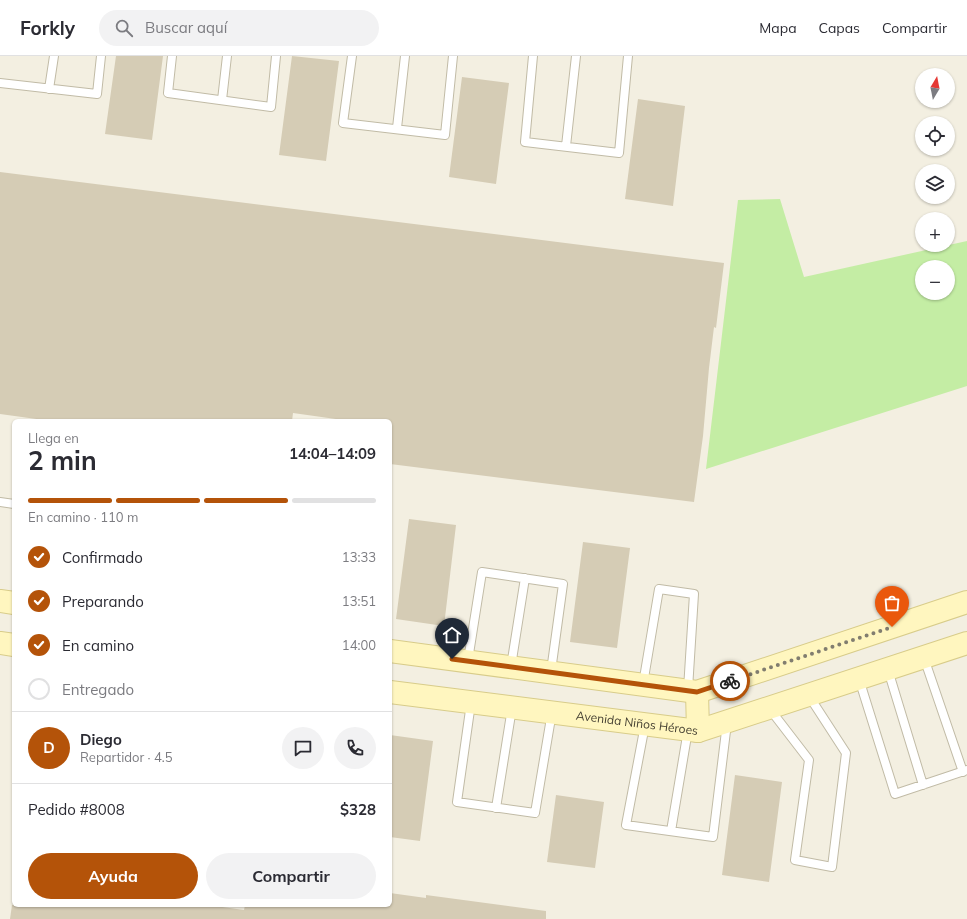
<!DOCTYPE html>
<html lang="es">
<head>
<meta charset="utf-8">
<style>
  :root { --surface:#fff; --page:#f2f2f3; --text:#2b2b33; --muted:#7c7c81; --line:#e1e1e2; --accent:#b45309 }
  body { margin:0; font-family:Mulish,sans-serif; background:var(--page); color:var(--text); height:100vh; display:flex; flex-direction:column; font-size:15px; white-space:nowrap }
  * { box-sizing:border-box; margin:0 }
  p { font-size:13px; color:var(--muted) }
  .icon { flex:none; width:22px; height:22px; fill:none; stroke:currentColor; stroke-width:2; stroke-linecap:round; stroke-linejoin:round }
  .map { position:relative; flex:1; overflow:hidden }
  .details { position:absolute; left:12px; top:363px; width:380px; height:488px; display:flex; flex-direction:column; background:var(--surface); border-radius:6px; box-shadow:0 1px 3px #0004 }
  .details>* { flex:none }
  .needle { width:26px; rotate:10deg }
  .controls { position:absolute; left:915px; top:12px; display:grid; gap:8px }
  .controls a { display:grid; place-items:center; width:40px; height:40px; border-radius:50%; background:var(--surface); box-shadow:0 1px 3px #0004; font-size:20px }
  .pin { position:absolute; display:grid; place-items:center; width:34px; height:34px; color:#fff; margin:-41px -17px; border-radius:50% 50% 50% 0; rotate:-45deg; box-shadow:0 0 4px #0007 }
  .pin .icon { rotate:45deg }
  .courier { position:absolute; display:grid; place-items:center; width:40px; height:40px; margin:-20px; border:3px solid #b45309; border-radius:50%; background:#fff; color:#222; box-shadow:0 1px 5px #0007 }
  .headline em { font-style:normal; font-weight:700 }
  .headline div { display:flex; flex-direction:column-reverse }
  .headline { display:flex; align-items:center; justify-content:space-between; height:68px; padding:0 16px }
  h1 { font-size:26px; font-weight:700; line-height:30px }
  .bar { display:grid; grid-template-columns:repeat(4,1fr); gap:6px 4px; align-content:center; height:48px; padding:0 16px }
  .bar i { height:5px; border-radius:3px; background:var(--line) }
  .bar .on { background:var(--accent) }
  .bar p { grid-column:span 4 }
  .line { display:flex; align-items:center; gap:10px; padding:0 16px; border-top:1px solid var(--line) }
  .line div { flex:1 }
  .round { display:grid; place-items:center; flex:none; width:42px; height:42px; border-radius:21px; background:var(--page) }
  ol { padding:0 16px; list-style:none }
  li { display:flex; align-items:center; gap:12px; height:44px }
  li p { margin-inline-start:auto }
  li .icon { padding:4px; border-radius:50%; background:var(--accent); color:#fff; stroke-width:4 }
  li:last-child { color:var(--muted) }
  li i { width:22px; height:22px; border:2px solid var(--line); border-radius:50% }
  .primary-button { display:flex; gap:8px; margin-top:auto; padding:8px 16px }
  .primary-button a { flex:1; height:46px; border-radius:24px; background:var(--accent); color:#fff; font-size:16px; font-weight:700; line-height:46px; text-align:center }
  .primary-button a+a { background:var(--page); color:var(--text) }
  header { display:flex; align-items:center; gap:24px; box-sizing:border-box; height:56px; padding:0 20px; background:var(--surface); border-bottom:1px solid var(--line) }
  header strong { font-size:19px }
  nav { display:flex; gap:22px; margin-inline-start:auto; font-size:14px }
  .search { width:280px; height:36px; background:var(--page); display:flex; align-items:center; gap:10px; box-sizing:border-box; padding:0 14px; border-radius:22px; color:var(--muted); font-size:15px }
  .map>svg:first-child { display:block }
  .green { fill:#c4eda4; fill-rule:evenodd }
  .building { fill:#d5ccb5 }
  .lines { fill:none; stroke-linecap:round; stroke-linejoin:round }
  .lane-casing { stroke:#c1bba6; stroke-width:10 }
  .secondary-casing { stroke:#d8cc8a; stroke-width:24 }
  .lane { stroke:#fff; stroke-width:8 }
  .secondary { stroke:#fff6bf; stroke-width:22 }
  .done { stroke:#817d6f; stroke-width:4; stroke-dasharray:0 7.2 }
  .route { stroke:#b45309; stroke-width:5 }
  .labels { text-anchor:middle; stroke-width:3; stroke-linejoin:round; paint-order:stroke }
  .street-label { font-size:12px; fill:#443f31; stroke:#fff }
</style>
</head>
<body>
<header>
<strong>Forkly</strong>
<div class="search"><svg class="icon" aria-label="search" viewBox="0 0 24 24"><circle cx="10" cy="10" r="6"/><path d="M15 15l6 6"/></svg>Buscar aquí</div>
<nav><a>Mapa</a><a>Capas</a><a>Compartir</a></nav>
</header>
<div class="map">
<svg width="967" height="863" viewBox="0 0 967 863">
  <rect width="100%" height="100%" fill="#f3efe1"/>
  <!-- green -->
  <path class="green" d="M780 143 804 221 967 185V330L706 413 738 144ZM922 211H948V237H922Z"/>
  <!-- building -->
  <path class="building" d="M116 0H163L152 84 105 78Z
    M292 0 339 5 326 105 279 99Z
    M462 21 509 27 496 128 449 121Z
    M638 43 685 50 673 150 625 143Z
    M0 116 724 207 716 272 714 271 709 312 703 380 694 446 390 408V365H350L293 357 292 365H51L0 358Z
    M409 463 456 469 444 570 396 563Z
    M583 486 630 492 617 592 570 586Z
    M390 679 433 685 420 785 390 781Z
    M735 719 782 726 769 826 722 819Z
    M556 739 604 746 595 812 547 806Z
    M390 837 426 842V839L546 855V863H10L12 849H208L244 854 245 849H390Z"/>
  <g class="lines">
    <defs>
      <path id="lane" d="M172 0 168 37 271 51 276 0
        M352 0 343 67 445 79 453 0
        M533 0 525 86 619 97 628 0
        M0 27 97 38 101 0
        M49 33 54 0
        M222 44 227 0
        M397 72 405 0
        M566 90 576 0
        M0 446 14 448
        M924 602 963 716
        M468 604 482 516 563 528 551 615
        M511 610 525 522
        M888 614 923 729
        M859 623 895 738 967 714
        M643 628 659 533 694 538 688 633
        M471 647 457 746 535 757 552 656
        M769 652 809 704 795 804 832 811 846 697 809 640
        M645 669 626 769 713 781 727 667
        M496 752 512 652
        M671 775 688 674"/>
      <g id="secondary">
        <path d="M0 545 14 547"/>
        <path d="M0 587 14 589"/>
        <path d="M390 595 697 636 967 546"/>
        <path id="s1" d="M390 636 698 675 967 587"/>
        <path d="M697 636 698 675"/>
      </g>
    </defs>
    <!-- lane casing -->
    <use href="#lane" class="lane-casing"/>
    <!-- secondary casing -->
    <use href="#secondary" class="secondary-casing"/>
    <!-- lane -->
    <use href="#lane" class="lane"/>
    <!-- secondary -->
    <use href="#secondary" class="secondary"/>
  </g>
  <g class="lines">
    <!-- done -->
    <path class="done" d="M730 625 892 571"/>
    <!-- route -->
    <path class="route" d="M452 603 697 636 730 625"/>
  </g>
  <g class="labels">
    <!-- street labels -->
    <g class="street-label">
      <text dy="4" stroke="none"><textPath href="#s1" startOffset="249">Avenida Niños Héroes</textPath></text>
    </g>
  </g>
</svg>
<div class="controls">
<a><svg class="needle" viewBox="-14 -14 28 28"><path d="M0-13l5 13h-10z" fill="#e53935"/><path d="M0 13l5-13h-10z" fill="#7c7c81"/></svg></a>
<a><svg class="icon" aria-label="locate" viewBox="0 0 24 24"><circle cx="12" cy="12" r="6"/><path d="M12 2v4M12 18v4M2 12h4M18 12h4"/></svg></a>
<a><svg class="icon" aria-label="layers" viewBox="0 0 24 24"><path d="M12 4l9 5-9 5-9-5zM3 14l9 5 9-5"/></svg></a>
<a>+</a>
<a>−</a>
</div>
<div class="pin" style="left:892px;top:571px;background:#ea580c"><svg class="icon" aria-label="bag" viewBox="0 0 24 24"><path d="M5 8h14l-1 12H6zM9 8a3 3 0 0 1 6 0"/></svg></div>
<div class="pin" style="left:452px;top:603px;background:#1f2937"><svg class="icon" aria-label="home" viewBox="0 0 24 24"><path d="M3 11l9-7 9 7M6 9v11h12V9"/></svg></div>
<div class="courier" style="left:730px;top:625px"><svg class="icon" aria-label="bike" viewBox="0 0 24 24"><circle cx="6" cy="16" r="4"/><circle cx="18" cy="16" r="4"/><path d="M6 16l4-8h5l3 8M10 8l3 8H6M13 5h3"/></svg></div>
<section class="details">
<div class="headline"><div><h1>2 min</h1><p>Llega en</p></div><em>14:04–14:09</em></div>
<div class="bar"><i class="on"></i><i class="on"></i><i class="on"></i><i></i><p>En camino · 110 m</p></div>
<ol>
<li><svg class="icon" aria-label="check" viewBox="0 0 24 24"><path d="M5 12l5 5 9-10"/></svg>Confirmado<p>13:33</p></li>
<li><svg class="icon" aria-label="check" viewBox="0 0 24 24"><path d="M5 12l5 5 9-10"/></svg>Preparando<p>13:51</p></li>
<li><svg class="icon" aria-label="check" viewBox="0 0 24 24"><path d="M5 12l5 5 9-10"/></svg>En camino<p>14:00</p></li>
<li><i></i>Entregado</li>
</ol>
<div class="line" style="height:72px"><b class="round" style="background:var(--accent);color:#fff">D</b><div><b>Diego</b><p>Repartidor · 4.5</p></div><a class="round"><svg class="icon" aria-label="chat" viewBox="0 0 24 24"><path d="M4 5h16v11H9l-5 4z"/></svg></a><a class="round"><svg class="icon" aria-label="phone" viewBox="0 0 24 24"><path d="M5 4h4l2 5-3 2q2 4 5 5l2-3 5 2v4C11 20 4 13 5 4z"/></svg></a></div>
<div class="line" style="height:52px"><div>Pedido #8008</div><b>$328</b></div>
<div class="primary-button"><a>Ayuda</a><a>Compartir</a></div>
</section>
</div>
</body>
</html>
